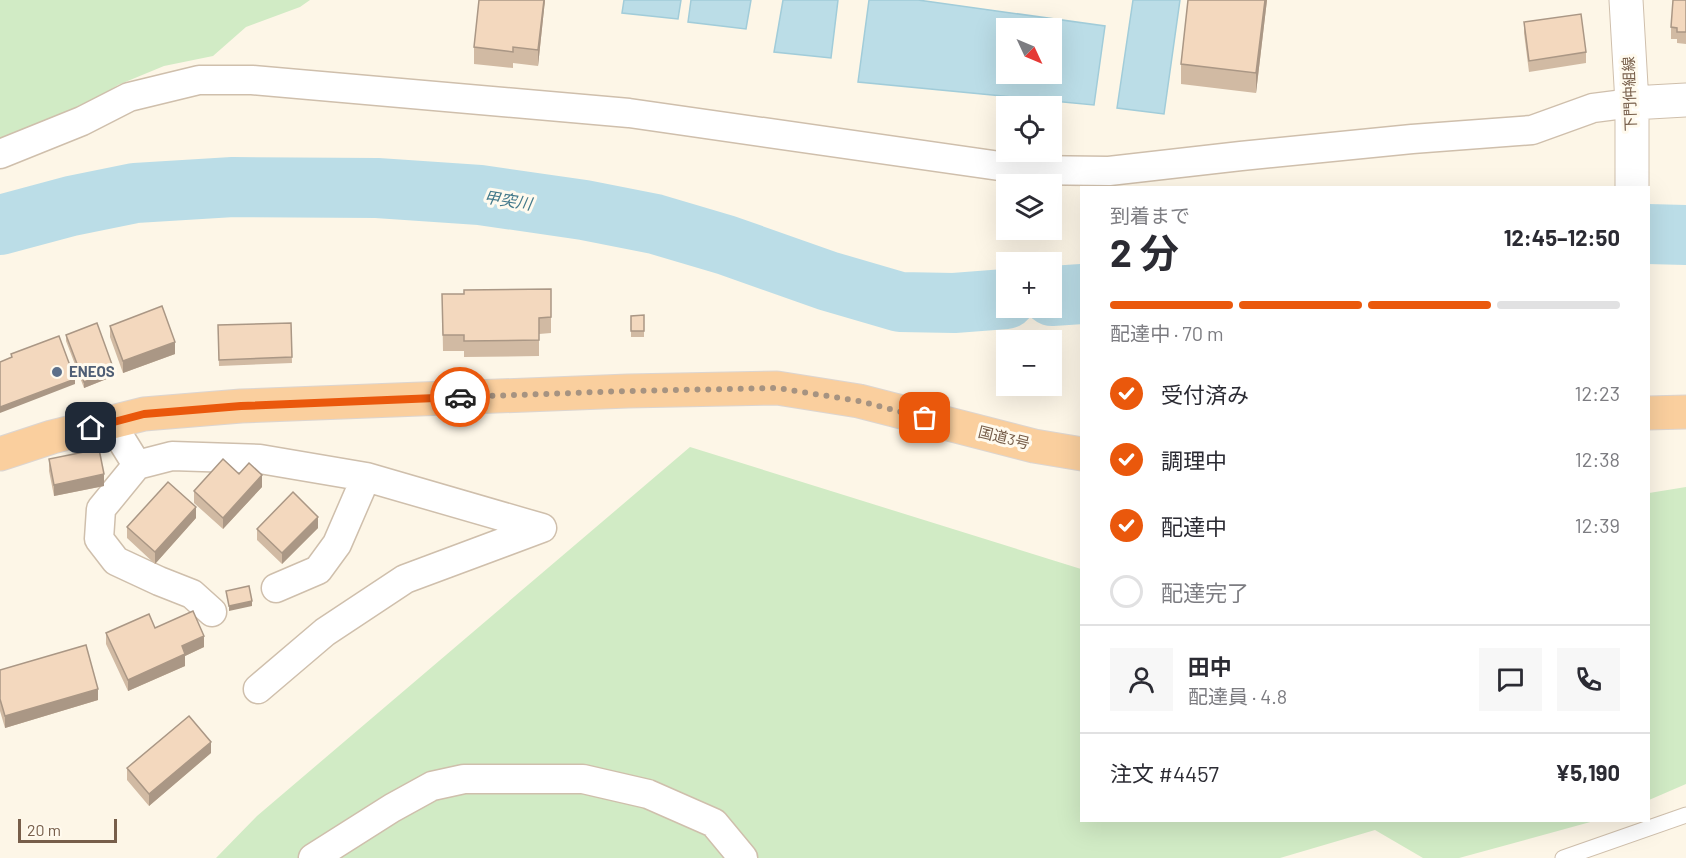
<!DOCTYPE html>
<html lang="ja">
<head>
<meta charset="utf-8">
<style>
  :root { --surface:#fff; --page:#f7f7f7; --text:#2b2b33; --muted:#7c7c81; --line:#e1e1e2; --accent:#ea580c }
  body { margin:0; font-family:Barlow,"Noto Sans JP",sans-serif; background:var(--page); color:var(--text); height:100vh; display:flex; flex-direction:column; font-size:22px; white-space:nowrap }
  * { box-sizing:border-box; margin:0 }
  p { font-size:20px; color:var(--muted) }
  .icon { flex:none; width:33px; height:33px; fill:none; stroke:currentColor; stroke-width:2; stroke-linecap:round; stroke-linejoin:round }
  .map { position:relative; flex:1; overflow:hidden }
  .details { position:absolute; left:1080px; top:186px; width:570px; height:636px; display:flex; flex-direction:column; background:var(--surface); border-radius:0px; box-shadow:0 6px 24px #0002 }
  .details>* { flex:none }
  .needle { width:39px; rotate:134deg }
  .fabs { position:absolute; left:996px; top:18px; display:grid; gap:12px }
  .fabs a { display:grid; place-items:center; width:66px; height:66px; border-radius:0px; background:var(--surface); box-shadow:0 6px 24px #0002; font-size:30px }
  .scale { position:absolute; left:18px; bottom:15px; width:99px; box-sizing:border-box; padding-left:6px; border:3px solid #775e4a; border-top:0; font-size:16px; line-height:21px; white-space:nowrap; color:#775e4a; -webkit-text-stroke:4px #fffaee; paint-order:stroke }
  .pin { position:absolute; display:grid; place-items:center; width:51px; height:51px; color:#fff; margin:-26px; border-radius:12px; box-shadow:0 3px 9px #0006 }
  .courier { position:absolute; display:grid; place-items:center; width:60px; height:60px; margin:-30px; border:4px solid #ea580c; border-radius:50%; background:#fff; color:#222; box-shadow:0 2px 8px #0007 }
  .head em { font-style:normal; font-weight:700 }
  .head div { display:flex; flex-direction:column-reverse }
  .head { display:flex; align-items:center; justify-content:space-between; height:102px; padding:0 30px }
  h1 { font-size:39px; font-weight:700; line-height:45px }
  .bar { display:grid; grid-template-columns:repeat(4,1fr); gap:9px 6px; align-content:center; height:72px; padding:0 30px }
  .bar i { height:8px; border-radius:4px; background:var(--line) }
  .bar .current { background:var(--accent) }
  .bar p { grid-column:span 4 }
  .line { display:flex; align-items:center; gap:15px; padding:0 30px; border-top:2px solid var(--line) }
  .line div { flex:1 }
  .round { display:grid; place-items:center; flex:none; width:63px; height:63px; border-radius:0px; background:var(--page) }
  ol { padding:0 30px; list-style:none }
  li { display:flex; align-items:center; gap:18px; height:66px }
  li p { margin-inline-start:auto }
  li .icon { padding:6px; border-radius:50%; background:var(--accent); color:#fff; stroke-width:4 }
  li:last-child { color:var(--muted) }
  li i { width:33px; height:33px; border:3px solid var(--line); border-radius:50% }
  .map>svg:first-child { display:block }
  .green { fill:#d1ebc5 }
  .water { fill:#bbdde7; stroke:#a1ccd9; stroke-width:1.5; fill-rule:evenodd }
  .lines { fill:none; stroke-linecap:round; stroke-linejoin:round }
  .river { stroke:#bbdde7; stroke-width:60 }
  .service-casing { stroke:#cfbfac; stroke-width:17 }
  .minor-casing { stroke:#cfbfac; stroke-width:31 }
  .tertiary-casing { stroke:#cfbfac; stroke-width:35 }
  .trunk-casing { stroke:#dcd5d0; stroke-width:35 }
  .service { stroke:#fff; stroke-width:15 }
  .minor { stroke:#fff; stroke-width:28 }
  .tertiary { stroke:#fff; stroke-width:33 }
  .trunk { stroke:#facf9e; stroke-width:33 }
  .wall { fill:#d1baa3 }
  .shaded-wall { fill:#aa9785 }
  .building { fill:#f3d8be; stroke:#aa9785; stroke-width:1.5 }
  .done { stroke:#a69381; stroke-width:6; stroke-dasharray:0 10.8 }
  .route { stroke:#ea580c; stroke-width:8 }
  .service-dot { fill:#5c6f8a; stroke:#fffaee; stroke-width:2 }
  .labels { text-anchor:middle; stroke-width:6; stroke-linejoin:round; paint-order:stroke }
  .street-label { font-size:15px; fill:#775e4a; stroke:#fffaee }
  .service-label { font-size:15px; font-weight:bold; fill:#4e5e75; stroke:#fffaee; text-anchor:start }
  .water-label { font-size:16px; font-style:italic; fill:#43798b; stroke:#fffaee }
</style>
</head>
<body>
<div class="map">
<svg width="1686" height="858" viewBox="0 0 1686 858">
  <rect width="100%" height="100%" fill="#fdf6e7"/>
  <!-- green -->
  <path class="green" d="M0 0H310L300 7 246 27 213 56 164 66 118 85 71 115 0 142Z
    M690 447 1081 569 1082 820 1594 821 1459 858H1423L1375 830 1280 858H216L257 816Z
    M1686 487V784L1649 800V493Z"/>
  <!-- water -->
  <path class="water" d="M624 0H681L678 19 622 13Z
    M691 0H751L746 29 688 22Z
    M783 0H838L831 58 774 52Z
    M869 0H918L1105 26 1094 105 858 82ZM1052 28V74H1006V28Z
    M1133 0H1180L1164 114 1117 108Z"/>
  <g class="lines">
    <!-- river -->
    <path class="river" d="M0 225 71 206 135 193 233 187 377 188 480 195 584 210 655 224 726 245 828 281 900 302 954 303 1006 299
      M1648 234 1686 235
      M1052 296 1082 294"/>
    <defs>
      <path id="service" d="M1563 858 1686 815"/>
      <path id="minor" d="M0 154 82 121 129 97 199 80H252L629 113 1028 170 1109 171 1241 156 1412 139 1532 130 1593 108 1632 103
        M111 423 137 465 101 509 99 539 116 561 159 581 192 594 212 612
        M137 465 172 456 260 459 366 477 542 528 405 579 325 632 258 689
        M276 588 318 570 337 544 366 477
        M313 858 392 808 432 786 464 779H583L648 794 714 823 743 858"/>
      <path id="tertiary" d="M1626 0 1632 103V188
        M1632 103 1686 100"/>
      <path id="trunk" d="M1648 413 1686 412
        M0 454 52 437 144 414 241 406 628 391 777 388 859 401 1034 446 1082 454"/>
    </defs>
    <!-- service casing -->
    <use href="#service" class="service-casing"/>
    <!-- minor casing -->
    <use href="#minor" class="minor-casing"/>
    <!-- tertiary casing -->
    <use href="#tertiary" class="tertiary-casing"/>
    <!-- trunk casing -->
    <use href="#trunk" class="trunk-casing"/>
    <!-- service -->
    <use href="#service" class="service"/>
    <!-- minor -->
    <use href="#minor" class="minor"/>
    <!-- tertiary -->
    <use href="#tertiary" class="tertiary"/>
    <!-- trunk -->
    <use href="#trunk" class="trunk"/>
  </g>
  <!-- wall -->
  <path class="wall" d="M479 0H545L538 66 513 63V68L474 64V47Z
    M1188 0H1267L1256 93 1181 84V64Z
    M1686 0V44L1677 43V39H1671V27Z
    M1524 22 1586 52V63L1529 72 1524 33Z
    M551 289V333L539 334V356L464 357V351H443L442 294H464Z
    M644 315V337H631V316Z
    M291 323 292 363 219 366 218 325Z
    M110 326 175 354 123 373 110 337Z
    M66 335 114 376 84 388 66 341Z
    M49 459 104 486 54 496 49 471Z
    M239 474 262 487 223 529 194 503V491Z
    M196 518 155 564 127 538V527Z
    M318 528 282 564 257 540V529Z
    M155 628 204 647 185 656V666L128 691 106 644V633Z
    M0 670 98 700 5 728 0 711Z
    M211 753 149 806 127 780V768Z"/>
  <!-- shaded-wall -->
  <path class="shaded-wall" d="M544 0H545L538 66V50Z
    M1265 0H1267L1256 93V73Z
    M175 342V354L123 373V361Z
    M114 370V376L84 388V382Z
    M75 379V384L0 413V407Z
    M104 474V486L54 496V485Z
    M262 475V487L223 529V518Z
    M196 507V518L155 564V552Z
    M318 517V528L282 564V553Z
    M252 601V606L229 611V606Z
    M204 636V647L185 656V666L128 691V680L182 646Z
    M98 689V700L5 728V716Z
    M211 742V753L149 806V794Z"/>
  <!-- building -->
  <path class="building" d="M479 0H544L538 50 513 47V52L474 47Z
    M1188 0H1265L1256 73 1181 64Z
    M1673 0H1686V32H1677V28L1671 27Z
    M1581 14 1586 52 1529 61 1524 22Z
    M551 289V317L539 318V340L464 341V335H443L442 294H464V290Z
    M162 306 175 342 123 361 110 326Z
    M644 315V331H631V316Z
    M97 323 114 370 84 382 66 335Z
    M291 323 292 357 219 360 218 325Z
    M59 336 75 379 0 407V362L12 357 11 354Z
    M99 449 104 474 54 485 49 459Z
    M223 459 239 474 249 463 262 475 223 518 194 491Z
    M168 482 196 507 155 552 127 527Z
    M293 492 318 517 282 553 257 529Z
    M249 586 252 601 229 606 226 591Z
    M193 611 204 636 182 646 185 654 128 680 106 633 149 614 155 628Z
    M86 645 98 689 5 716 0 699V670Z
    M189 716 211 742 149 794 127 768Z"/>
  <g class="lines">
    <!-- done -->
    <path class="done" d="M460 397 628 391 777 388 859 401 925 418"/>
    <!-- route -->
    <path class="route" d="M91 428 144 414 241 406 460 397"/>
  </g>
  <!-- markers -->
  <circle class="service-dot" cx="57" cy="372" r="6"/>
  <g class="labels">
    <!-- street labels -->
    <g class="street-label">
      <text transform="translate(1630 94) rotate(-92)" y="5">下門仲組線</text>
      <text transform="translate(1004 438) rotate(14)" y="5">国道3号</text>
    </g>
    <!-- service labels -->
    <g class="service-label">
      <text x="69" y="377">ENEOS</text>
    </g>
    <!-- water labels -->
    <g class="water-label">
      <text transform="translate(508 200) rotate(9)" y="6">甲突川</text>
    </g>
  </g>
</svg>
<div class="fabs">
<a><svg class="needle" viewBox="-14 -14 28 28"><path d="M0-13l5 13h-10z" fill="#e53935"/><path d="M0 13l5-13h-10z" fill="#7c7c81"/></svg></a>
<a><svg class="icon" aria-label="locate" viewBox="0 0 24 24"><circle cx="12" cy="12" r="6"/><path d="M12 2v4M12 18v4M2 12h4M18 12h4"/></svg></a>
<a><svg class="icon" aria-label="layers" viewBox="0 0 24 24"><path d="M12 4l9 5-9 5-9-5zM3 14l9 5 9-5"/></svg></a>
<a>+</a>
<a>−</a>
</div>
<div class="scale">20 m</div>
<div class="pin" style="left:925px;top:418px;background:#ea580c"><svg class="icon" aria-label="bag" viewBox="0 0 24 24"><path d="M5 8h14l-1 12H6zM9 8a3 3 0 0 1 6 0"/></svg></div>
<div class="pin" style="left:91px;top:428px;background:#1f2937"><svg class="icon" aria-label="home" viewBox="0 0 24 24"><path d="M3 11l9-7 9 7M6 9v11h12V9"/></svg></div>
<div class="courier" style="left:460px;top:397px"><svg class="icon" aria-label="car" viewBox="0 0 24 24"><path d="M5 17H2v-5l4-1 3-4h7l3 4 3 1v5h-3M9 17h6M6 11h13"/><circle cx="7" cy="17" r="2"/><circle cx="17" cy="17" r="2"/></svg></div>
<section class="details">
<div class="head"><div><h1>2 分</h1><p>到着まで</p></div><em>12:45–12:50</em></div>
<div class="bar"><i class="current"></i><i class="current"></i><i class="current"></i><i></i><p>配達中 · 70 m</p></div>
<ol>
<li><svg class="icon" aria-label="check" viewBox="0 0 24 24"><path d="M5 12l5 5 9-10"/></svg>受付済み<p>12:23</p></li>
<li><svg class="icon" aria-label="check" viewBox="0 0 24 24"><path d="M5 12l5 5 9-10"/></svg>調理中<p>12:38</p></li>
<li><svg class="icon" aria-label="check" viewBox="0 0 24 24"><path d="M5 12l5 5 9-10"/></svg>配達中<p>12:39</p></li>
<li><i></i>配達完了</li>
</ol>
<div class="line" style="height:108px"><a class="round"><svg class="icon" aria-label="person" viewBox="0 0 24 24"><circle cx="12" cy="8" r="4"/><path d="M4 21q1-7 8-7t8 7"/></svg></a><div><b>田中</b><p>配達員 · 4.8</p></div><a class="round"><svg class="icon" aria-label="chat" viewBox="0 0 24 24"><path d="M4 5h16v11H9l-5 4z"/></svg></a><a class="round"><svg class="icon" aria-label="phone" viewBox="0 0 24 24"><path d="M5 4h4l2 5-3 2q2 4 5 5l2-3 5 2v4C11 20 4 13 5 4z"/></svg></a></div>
<div class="line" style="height:78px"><div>注文 #4457</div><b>¥5,190</b></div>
</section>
</div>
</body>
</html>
